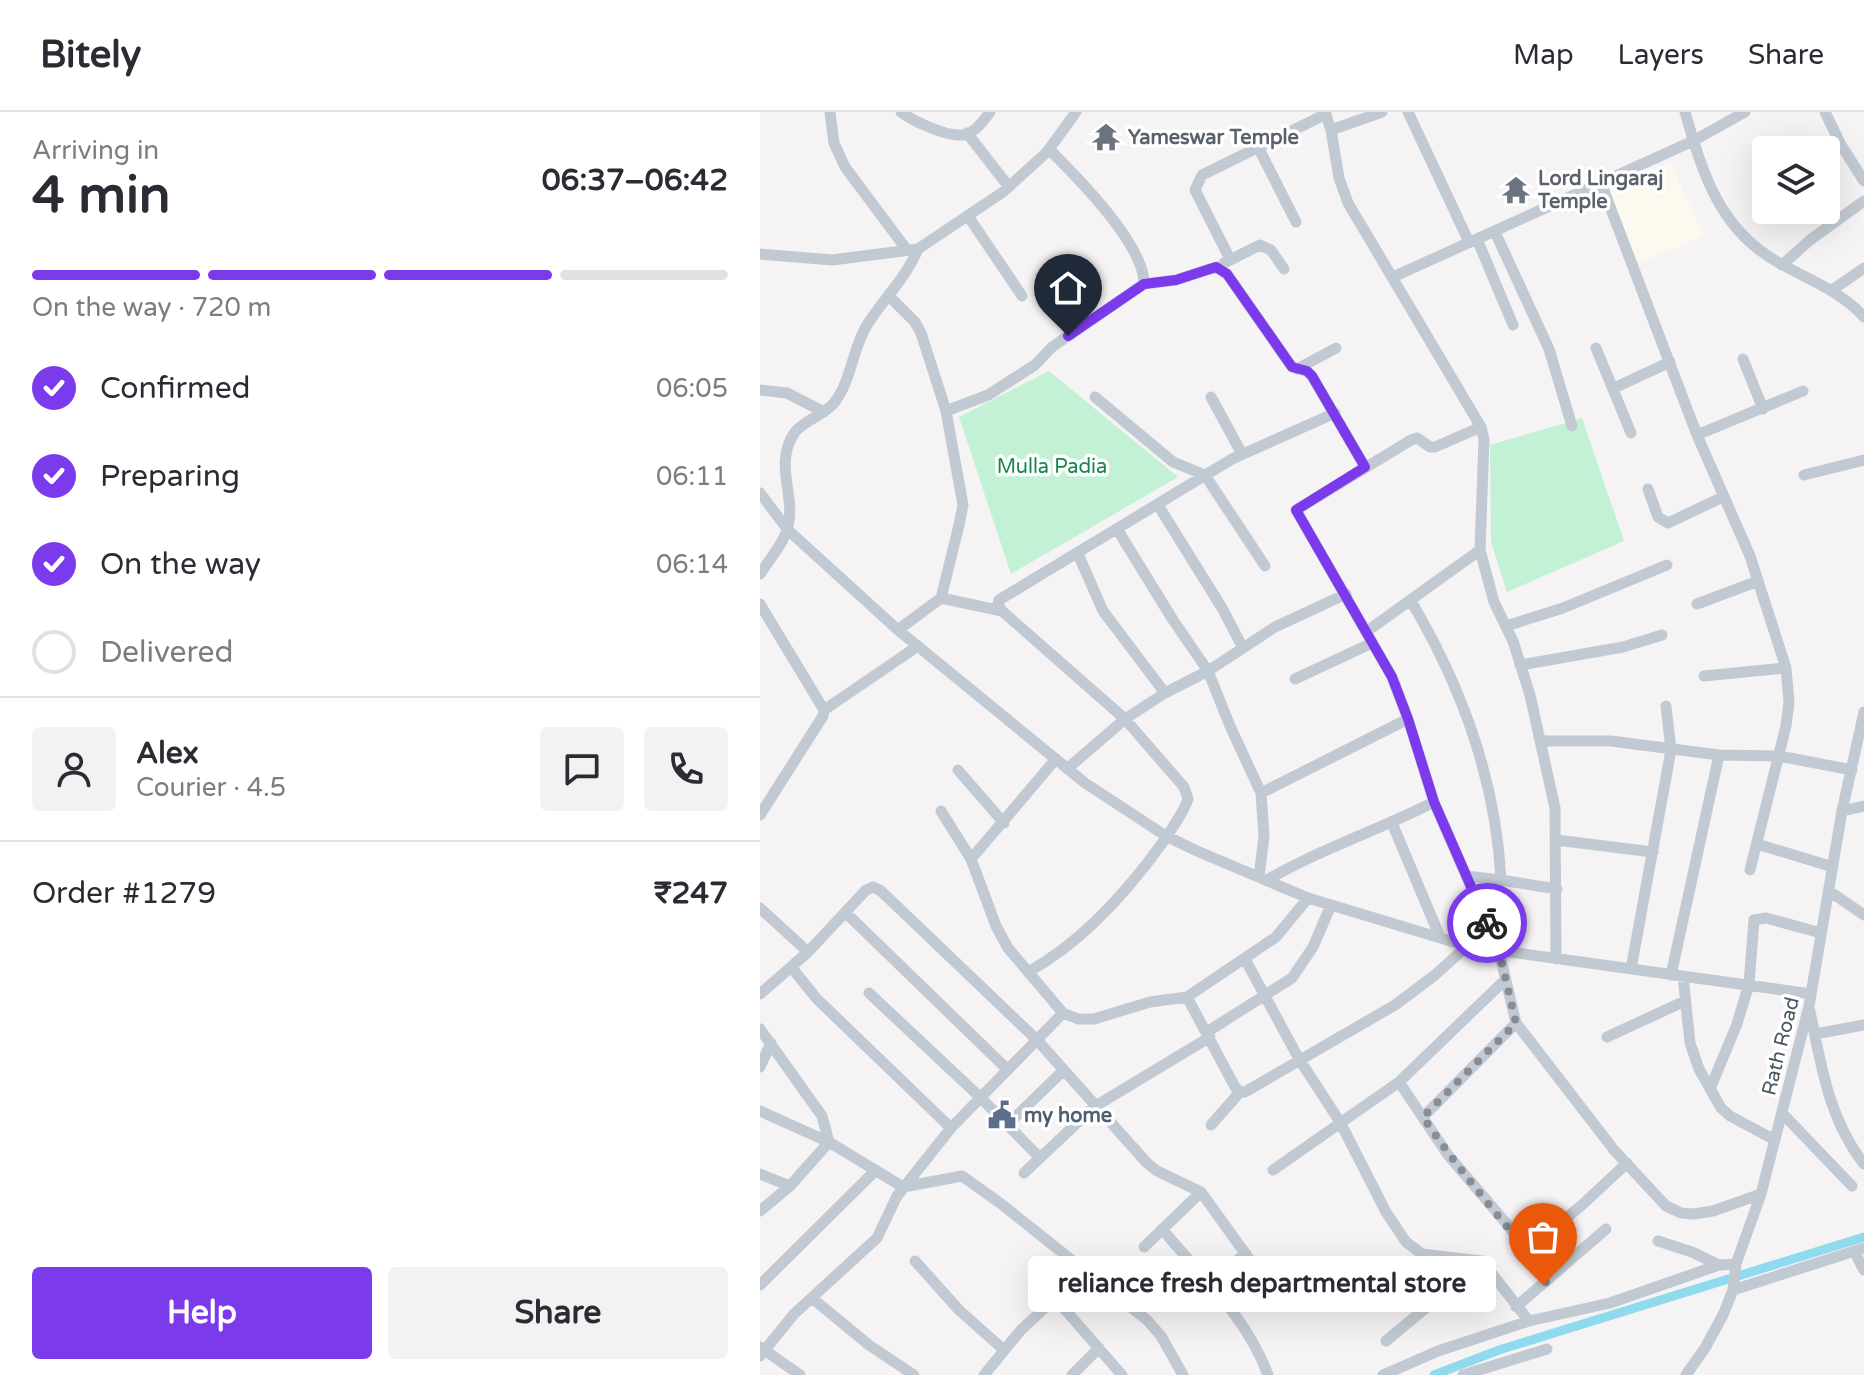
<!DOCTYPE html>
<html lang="en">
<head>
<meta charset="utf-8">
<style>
  :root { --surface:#fff; --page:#f2f2f3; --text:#2b2b33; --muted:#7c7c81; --line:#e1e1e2; --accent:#7c3aed }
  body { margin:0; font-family:"Varela Round",sans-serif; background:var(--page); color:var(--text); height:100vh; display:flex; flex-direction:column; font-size:30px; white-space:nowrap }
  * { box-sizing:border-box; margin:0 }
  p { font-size:26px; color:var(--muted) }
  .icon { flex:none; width:44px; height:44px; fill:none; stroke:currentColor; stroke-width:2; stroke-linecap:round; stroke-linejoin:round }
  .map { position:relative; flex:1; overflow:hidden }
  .side { display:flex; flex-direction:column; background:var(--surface); width:760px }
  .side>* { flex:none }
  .controls { position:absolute; left:992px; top:24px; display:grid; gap:16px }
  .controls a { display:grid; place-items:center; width:88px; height:88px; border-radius:8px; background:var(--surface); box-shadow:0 8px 32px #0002; font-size:40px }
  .pin { position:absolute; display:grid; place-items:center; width:68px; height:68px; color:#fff; margin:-82px -34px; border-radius:50% 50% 50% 0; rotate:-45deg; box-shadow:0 0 8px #0007 }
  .pin .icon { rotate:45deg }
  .courier { position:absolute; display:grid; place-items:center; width:80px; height:80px; margin:-40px; border:6px solid #7c3aed; border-radius:50%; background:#fff; color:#222; box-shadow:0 2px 10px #0007 }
  .bubble { position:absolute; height:56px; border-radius:8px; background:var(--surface); box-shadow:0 8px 32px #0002; font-size:26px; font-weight:700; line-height:56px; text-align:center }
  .headline em { font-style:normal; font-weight:700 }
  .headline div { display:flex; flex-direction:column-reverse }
  .headline { display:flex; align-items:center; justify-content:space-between; height:136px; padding:0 32px }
  h1 { font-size:52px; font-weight:700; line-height:60px }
  .bar { display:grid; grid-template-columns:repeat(4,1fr); gap:12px 8px; align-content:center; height:96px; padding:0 32px }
  .bar i { height:10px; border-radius:6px; background:var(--line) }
  .bar .selected { background:var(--accent) }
  .bar p { grid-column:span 4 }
  .line { display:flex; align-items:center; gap:20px; padding:0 32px; border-top:2px solid var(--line) }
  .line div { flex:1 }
  .round { display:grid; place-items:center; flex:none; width:84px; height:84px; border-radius:8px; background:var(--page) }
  ol { padding:0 32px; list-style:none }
  li { display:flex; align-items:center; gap:24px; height:88px }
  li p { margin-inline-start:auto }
  li .icon { padding:8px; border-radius:50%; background:var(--accent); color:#fff; stroke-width:4 }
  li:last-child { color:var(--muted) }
  li i { width:44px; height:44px; border:4px solid var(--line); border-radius:50% }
  .action { display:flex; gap:16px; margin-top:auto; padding:16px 32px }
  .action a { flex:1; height:92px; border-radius:8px; background:var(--accent); color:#fff; font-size:32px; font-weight:700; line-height:92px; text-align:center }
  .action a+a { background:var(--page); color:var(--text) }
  header { display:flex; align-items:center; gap:48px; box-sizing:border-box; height:112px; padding:0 40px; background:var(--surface); border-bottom:2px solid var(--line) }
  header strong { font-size:38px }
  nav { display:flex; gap:44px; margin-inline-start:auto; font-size:28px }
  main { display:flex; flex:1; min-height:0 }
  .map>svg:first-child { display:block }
  .commercial { fill:#fdf9ef }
  .green { fill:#c3f1d5 }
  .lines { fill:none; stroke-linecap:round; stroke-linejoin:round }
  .canal { stroke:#90daee; stroke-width:9 }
  .minor { stroke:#c1cad2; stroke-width:11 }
  .done { stroke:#868d94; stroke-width:8; stroke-dasharray:0 14.4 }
  .route { stroke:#7c3aed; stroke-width:10 }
  .labels { text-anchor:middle; stroke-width:7; stroke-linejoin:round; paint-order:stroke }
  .worship-label { font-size:20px; font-weight:bold; fill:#5b616d; stroke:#fff; text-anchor:start }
  .park-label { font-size:20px; fill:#17864f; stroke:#fff }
  .street-label { font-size:20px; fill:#4a5661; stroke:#fff }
  .service-label { font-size:20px; font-weight:bold; fill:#4e5e75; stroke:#fff; text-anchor:start }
</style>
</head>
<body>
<header>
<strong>Bitely</strong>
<nav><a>Map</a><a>Layers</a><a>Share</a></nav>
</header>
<main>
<section class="side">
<div class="headline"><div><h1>4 min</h1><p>Arriving in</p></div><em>06:37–06:42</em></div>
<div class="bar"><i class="selected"></i><i class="selected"></i><i class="selected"></i><i></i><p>On the way · 720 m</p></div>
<ol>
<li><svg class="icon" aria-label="check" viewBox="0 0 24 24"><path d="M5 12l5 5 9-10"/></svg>Confirmed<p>06:05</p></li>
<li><svg class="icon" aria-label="check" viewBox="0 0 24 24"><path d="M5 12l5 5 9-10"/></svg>Preparing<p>06:11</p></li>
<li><svg class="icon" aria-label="check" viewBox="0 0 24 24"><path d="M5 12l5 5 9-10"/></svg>On the way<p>06:14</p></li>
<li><i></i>Delivered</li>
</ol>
<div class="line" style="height:144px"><a class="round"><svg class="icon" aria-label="person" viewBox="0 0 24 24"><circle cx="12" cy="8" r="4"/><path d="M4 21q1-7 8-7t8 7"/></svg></a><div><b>Alex</b><p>Courier · 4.5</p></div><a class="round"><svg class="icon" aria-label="chat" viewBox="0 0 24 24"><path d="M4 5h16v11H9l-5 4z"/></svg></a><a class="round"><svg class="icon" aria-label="phone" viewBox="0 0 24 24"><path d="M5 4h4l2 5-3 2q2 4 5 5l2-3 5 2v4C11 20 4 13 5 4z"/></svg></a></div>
<div class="line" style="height:104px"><div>Order #1279</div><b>₹247</b></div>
<div class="action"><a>Help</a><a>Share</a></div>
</section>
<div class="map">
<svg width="1104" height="1263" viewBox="0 0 1104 1263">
  <rect width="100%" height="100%" fill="#f5f3f3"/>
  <!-- commercial -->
  <path class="commercial" d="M911 51 943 123 879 152 848 80Z"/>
  <!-- green -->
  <path class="green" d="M289 259 418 365 251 462 199 305Z
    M822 306 864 429 747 480 731 430 730 333Z"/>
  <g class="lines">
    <!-- canal -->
    <path class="canal" d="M674 1263 739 1238 1104 1125"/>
    <!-- minor -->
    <path class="minor" d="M70 0 74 31 85 55 147 138
      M141 0C153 9 185 24 201 23 214 23 223 9 230 0
      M565 0 571 18 579 66 588 91 721 315 724 327 720 438 734 490 753 529 770 583 795 696 796 847
      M648 0 709 130
      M925 0C943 63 960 119 1021 152 1050 168 1082 180 1104 205
      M1065 0 1081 33 1104 69
      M571 18 622 0
      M207 21 249 75
      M498 35 536 110
      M841 71 937 323 990 444 1026 556 1029 590 1026 614 990 758
      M208 104 262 184
      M735 120 789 237 812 314
      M717 127 753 213
      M0 142 72 148 158 137 243 80 287 40 316 0
      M470 147 435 78 442 63 566 2
      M464 151 500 133 511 138 524 157
      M1022 153 1050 128 1104 89
      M633 165 933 29 985 0
      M384 172 416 168 456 155 467 162 532 255 547 259 552 264 605 355
      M1072 178 1104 156
      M130 185 155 210 161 221 186 299
      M836 236 871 321
      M983 247 1003 297
      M537 257 576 236
      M854 276 910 250
      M0 278 27 281 64 300
      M335 285 413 350 445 363 505 454
      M451 285 482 342
      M721 315 675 335H670L657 326 651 328 536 398 632 565 648 607 674 690 739 839 756 911 854 1038 906 1094 921 1101 934 1102 953 1099 1001 1082
      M937 323 1043 279
      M1044 363 1104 348
      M888 377 898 405 908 411 963 385
      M0 381 28 418 138 518 325 671 406 724 437 739 548 786 707 834 1051 882
      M398 393 462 496 483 536
      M357 417 413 508 448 559 470 614 501 681 504 724 499 765
      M318 442 343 499 405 581
      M0 462C9 448 24 431 28 415 36 383 13 351 35 320 45 308 64 303 74 291 92 268 92 237 107 213 124 186 146 166 158 137
      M181 486 242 499
      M651 489C702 575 736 668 741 768L706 764
      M0 492 64 598 63 604 0 703
      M937 492 998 469
      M746 514 803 496 907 453
      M138 518 181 486 199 413 203 393 186 299 228 283 275 253 292 235 384 172C385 133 316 64 289 37
      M606 520 720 438
      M760 553 863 535 902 523
      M944 564 1026 556
      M535 567 612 531
      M64 598 158 534
      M781 629H851L959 643 1019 644 1092 658
      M307 657 365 607 405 581 448 559 515 515 586 482
      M198 658 244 711
      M501 681 648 607
      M181 699 211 747 236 814 248 836 303 901 318 907H334L390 890 427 885 516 825 548 786
      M1082 699 1104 694
      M632 711 680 825
      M796 728 893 740
      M997 732 1073 755
      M211 747 296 647
      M507 768C560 737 619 718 674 690
      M741 768 797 777
      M1069 779 1104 803
      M0 796 48 840
      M86 801 248 958
      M485 847 539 947 580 1010 626 1100 646 1130 662 1142 722 1149 769 1209
      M32 856 57 887 191 1016
      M871 857 911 638 906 594
      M268 860C323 830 367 780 403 730 412 716 423 702 428 687L424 675 365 607 242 499 238 492 239 488 472 347 575 301
      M911 863 959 643
      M923 864 930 931 939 957 961 996 970 1004 1015 1028
      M109 881 221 986 280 1046
      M0 882 48 840 106 778 113 775 121 779 277 928 387 1051 397 1059 441 1080 515 1183
      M427 885 475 975 480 980H485L635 893 675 863 707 834
      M1050 899C1061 954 1069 1007 1104 1052
      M0 917 62 1004 69 1030 30 1074 0 1099
      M447 920 532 866 553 835 571 793
      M1055 922 1104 913
      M847 925 925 889
      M0 955 11 931
      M639 970 688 1043 746 1111 789 1167
      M950 977 977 912 989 872 994 808 1006 806 1061 821
      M0 999 69 1030 143 1075 202 1064 240 1091 387 1208 401 1224 423 1263
      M1022 1001 1092 1074
      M663 1005 756 911
      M247 1013 304 958
      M451 1013 480 980
      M513 1058 639 970 746 867
      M264 1061 334 995 450 925
      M0 1062 30 1074
      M402 1117C441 1164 487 1205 508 1263
      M898 1129 932 1140 959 1153
      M384 1135 441 1080
      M767 1138 822 1093 867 1051
      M1094 1139 1104 1158
      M155 1149 199 1198 244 1238
      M447 1169 486 1142
      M0 1173 116 1058
      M973 1178 1104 1136
      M52 1186 109 1233 154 1263
      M295 1186 362 1263
      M756 1195 846 1117
      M626 1229 722 1149
      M0 1235 40 1263
      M0 1244 34 1202 117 1126 137 1084 191 1016 303 901
      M224 1263 261 1218 324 1159
      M312 1263 339 1236
      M623 1263 678 1239 769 1209 850 1191 959 1153 976 1152
      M703 1263 787 1237
      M926 1263 945 1236 963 1203 973 1178 976 1152 1001 1082 1049 894 1082 699 1104 600"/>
  </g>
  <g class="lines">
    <!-- done -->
    <path class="done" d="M727 811 739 839 756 911 663 1005C701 1062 747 1113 789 1167L783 1173"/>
    <!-- route -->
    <path class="route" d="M308 224 384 172 416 168 456 155 467 162 532 255 547 259 552 264 605 355 536 398 632 565 648 607 674 690 727 811"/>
  </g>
  <!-- icons -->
  <defs>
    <symbol id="temple-bare" viewBox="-9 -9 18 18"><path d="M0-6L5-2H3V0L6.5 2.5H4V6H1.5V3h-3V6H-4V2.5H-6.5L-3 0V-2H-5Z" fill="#6b7280" stroke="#fff" stroke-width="2.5" paint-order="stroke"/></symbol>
    <symbol id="civic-bare" viewBox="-9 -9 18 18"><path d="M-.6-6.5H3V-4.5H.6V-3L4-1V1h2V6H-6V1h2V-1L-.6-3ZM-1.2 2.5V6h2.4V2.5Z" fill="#5c6f8a" stroke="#fff" stroke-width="2.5" paint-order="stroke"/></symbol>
  </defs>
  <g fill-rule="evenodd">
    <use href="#temple-bare" x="326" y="5" width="40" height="40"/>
    <use href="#temple-bare" x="736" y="58" width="40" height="40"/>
    <use href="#civic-bare" x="222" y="983" width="40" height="40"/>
  </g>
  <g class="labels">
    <!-- worship labels -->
    <g class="worship-label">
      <text x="368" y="32">Yameswar Temple</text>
      <text x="778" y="73">Lord Lingaraj<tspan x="778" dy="23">Temple</tspan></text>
    </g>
    <!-- park labels -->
    <g class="park-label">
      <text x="292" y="361">Mulla Padia</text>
    </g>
    <!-- street labels -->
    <g class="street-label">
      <text transform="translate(1020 934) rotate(-76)" y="7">Rath Road</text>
    </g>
    <!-- service labels -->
    <g class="service-label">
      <text x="264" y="1010">my home</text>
    </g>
  </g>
</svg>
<div class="controls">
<a><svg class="icon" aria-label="layers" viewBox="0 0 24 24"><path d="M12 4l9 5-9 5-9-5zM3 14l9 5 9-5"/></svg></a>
</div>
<div class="pin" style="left:783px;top:1173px;background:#ea580c"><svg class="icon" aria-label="bag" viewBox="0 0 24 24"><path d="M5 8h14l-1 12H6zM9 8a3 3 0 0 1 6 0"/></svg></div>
<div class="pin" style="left:308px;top:224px;background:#1f2937"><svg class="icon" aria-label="home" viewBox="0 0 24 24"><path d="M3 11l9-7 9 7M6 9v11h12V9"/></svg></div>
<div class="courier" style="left:727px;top:811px"><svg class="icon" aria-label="bike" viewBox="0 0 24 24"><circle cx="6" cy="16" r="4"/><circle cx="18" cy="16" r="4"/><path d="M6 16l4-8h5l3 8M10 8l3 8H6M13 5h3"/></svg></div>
<div class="bubble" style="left:268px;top:1144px;width:468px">reliance fresh departmental store</div>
</div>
</main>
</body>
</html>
